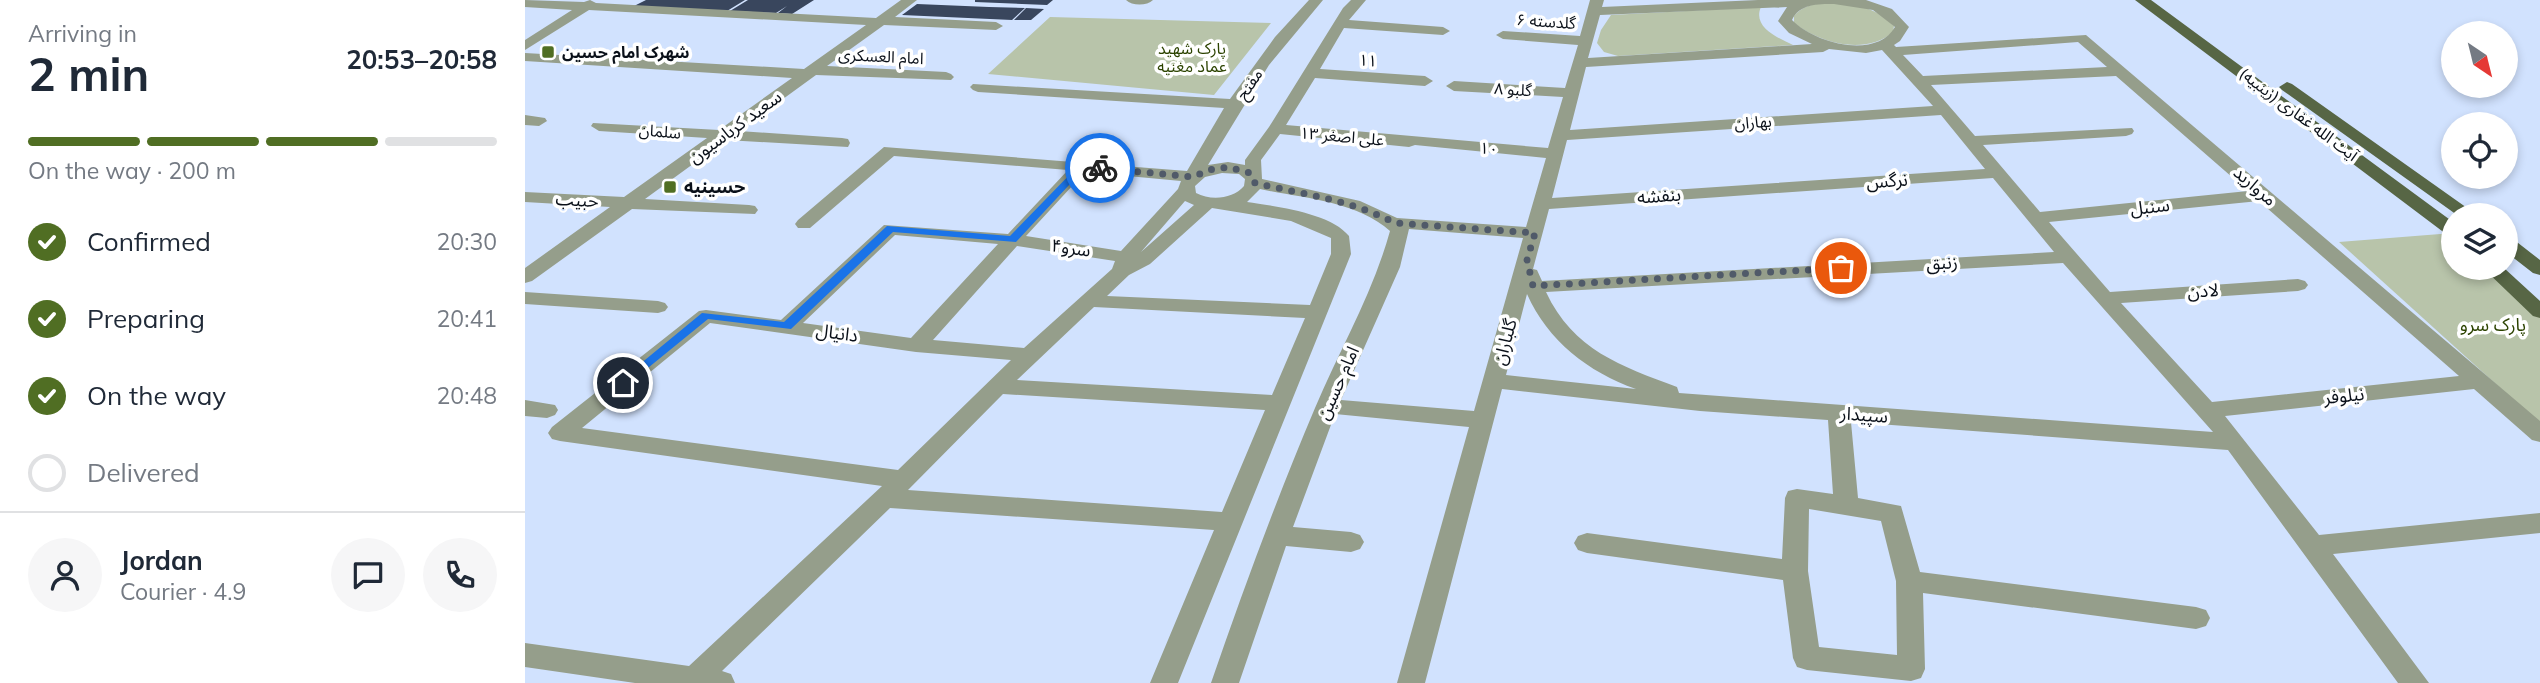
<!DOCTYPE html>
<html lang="en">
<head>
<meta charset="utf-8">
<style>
  :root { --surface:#fff; --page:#f6f6f7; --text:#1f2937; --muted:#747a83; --line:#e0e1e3; --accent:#506e23 }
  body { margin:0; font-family:Mulish,"Noto Sans Arabic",sans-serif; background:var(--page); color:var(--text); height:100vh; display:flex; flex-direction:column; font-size:26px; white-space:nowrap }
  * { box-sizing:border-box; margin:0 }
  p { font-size:23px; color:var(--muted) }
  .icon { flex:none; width:38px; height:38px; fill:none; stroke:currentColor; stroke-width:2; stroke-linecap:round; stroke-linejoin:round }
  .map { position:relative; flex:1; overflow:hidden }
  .sheet { display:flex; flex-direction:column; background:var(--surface); width:525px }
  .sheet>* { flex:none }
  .needle { width:46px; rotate:145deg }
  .tools { position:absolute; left:1916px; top:21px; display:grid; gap:14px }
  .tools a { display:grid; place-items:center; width:77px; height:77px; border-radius:50%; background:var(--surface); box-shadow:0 4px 10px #0003; font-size:35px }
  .pin { position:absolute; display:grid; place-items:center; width:60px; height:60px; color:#fff; margin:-30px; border:4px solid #fff; border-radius:50%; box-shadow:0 2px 7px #0007 }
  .courier { position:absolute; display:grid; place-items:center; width:70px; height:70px; margin:-35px; border:5px solid #1a73e8; border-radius:50%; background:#fff; color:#222; box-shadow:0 2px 9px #0007 }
  .overview em { font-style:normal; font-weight:700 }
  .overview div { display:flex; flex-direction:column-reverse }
  .overview { display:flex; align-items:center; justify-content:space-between; height:119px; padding:0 28px }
  h1 { font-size:46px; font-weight:700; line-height:52px }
  .bar { display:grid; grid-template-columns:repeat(4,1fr); gap:10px 7px; align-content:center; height:84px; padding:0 28px }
  .bar i { height:9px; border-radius:5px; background:var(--line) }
  .bar .on { background:var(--accent) }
  .bar p { grid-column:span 4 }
  .line { display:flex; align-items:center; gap:18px; padding:0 28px; border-top:2px solid var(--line) }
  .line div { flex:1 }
  .round { display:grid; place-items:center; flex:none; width:74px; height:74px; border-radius:37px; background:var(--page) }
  ol { padding:0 28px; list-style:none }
  li { display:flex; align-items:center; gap:21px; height:77px }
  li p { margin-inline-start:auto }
  li .icon { padding:7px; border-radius:50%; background:var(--accent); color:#fff; stroke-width:4 }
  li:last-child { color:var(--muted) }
  li i { width:38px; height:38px; border:4px solid var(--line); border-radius:50% }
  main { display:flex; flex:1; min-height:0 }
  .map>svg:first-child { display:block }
  .green { fill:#b8c4aa }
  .building { fill:#39465d }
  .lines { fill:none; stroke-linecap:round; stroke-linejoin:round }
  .minor { fill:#959e8b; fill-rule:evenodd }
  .major { fill:#576645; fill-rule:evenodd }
  .route { fill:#1a73e8 }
  .done { stroke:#505a69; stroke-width:7; stroke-dasharray:0 12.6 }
  .poi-dot { fill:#506e23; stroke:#fff; stroke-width:2.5 }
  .labels { text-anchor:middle; stroke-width:7; stroke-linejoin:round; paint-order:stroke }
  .far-street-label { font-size:16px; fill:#0a1019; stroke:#fff }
  .far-park-label { font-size:16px; fill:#2c4300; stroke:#fff }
  .far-poi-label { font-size:16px; font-weight:bold; fill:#0a1019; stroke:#fff; text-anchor:start }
  .street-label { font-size:18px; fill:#0a1019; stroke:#fff }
  .poi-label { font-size:18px; font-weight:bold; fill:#0a1019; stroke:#fff; text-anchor:start }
  .park-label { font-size:18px; fill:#2c4300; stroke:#fff }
</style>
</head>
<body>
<main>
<section class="sheet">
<div class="overview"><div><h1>2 min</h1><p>Arriving in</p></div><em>20:53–20:58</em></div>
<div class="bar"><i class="on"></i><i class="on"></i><i class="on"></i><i></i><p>On the way · 200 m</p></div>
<ol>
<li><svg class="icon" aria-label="check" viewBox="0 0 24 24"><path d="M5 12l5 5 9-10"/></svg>Confirmed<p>20:30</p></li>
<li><svg class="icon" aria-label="check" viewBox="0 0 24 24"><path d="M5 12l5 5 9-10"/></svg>Preparing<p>20:41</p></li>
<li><svg class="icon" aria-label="check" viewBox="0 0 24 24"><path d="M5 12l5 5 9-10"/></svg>On the way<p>20:48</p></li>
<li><i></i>Delivered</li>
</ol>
<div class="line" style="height:126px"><a class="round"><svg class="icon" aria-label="person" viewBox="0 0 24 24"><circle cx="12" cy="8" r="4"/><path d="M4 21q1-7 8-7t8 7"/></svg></a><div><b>Jordan</b><p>Courier · 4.9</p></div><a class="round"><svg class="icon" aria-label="chat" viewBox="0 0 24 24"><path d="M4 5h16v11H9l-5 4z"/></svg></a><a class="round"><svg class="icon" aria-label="phone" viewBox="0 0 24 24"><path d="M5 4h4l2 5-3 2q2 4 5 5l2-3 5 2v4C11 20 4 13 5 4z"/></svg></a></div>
</section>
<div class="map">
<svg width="2015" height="683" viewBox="0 0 2015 683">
  <rect width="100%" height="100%" fill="#d1e2fe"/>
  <!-- green -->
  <path class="green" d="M1312 2C1337 7 1350 7 1369 26L1368 32C1340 56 1295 43 1269 23V16C1280 3 1296 3 1312 2Z
    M1236 7C1227 27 1253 38 1268 45L1093 56 1079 52 1072 43 1076 30 1086 15Z
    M525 17 746 23 689 95 463 74Z
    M1928 233V268H1968L2015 312V424L1814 242Z"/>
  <!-- building -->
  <path class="building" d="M121 0H220L202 11 109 6Z
    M223 0H289L267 14 253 13 262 6 251 13 205 11Z
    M450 0H528L522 5 450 2Z
    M392 4 464 7 500 8 487 20 377 15Z
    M501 8 519 9 506 20H489Z"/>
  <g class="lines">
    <!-- minor -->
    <path class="minor" d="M0 0 59 2 65 0 71 3 351 18 376 0H392L370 17 471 22 478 26 471 30 359 25 302 66 421 72 426 74 429 77 426 80 291 75 214 131 317 138 323 139 325 143 323 147 201 140 120 199 224 205 230 206 233 210 230 214 107 209 7 281 0 283V268L85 207 0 202V192L99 197 182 138 74 131 66 126 68 123 194 130 267 78 0 61V53L279 69 341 25 64 10 0 50V40L47 10 0 7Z
      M601 0H628C622 6 607 6 601 0Z
      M784 0H798L744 65 683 165 703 162 720 165V160L744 127 818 8 826 0H841L824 20 918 27 925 31 918 35 819 28 795 69 900 76 908 81 900 86 790 78 761 125 1023 148 1038 97 929 91 921 86 929 81 1040 88 1053 45 978 39 971 35 978 31 1055 36 1065 0H1079L1077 7 1233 0H1341L1367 9 1384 27 1375 41 1369 45 1371 47 1561 35 2015 421V442L2007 440 1949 389 1700 416 1794 535 2015 513V533L1808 554 1904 683H1873L1703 450 1326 422 1333 498 1376 506 1395 572 1671 607 1681 610 1685 618 1681 626 1671 629 1398 593 1400 669 1396 678 1386 681 1282 670 1272 667 1268 658 1258 580 1062 553 1053 550 1049 543 1053 536 1062 533 1257 559 1260 498 1263 491 1272 489 1308 494 1303 420 1175 411 977 389 900 683H872L944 427 810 414 768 527 826 532 835 535 839 542 835 549 826 552 761 546 714 683H686C718 590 752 498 790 408 815 349 848 293 865 231 832 201 777 198 735 189L722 202C750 206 806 213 824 236L826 254 653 683H625L689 530 365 508 197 671 206 674 210 683H110L0 667V643L164 666 357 486 35 441 27 439 23 433 27 427 174 311 181 310 256 320 359 225 483 234 543 170 369 156 285 228H273L270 224 273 220 359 147 662 171 699 108 453 92 448 90 445 87 448 84 705 99 750 37ZM1309 4 1348 10 1370 27C1351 60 1289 43 1267 20 1274 4 1293 4 1309 4ZM1262 7 1253 21 1264 33 1287 44 1063 58 1075 15ZM1553 42 1582 67 1398 76 1378 55ZM1304 49 1341 53 1357 50 1408 106 1045 130 1061 67 1298 52ZM1591 76 1723 191 1515 212 1458 145 1601 136 1607 134 1609 131 1607 128 1450 136 1406 85ZM1416 115 1460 169 1027 198 1042 140ZM755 134 884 147 890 145 1021 158 1001 227 872 218 835 201 737 179 736 160ZM560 172 656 181 653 189 596 251 501 236ZM697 173 714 174 720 179 719 186C708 199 686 201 671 193L670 186 680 177ZM1468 178 1529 252 1017 281 1012 270 1008 269 1024 209ZM660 201 669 205 616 252ZM1734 201 1934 376 1687 402 1596 303 1773 291 1780 289 1783 285 1780 281 1773 279 1585 292 1524 222ZM687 208 766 221 806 238V254L785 305 582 296 604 275 625 264ZM884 229 998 238 949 411 816 400 875 267ZM370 235 473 244 386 338 278 323ZM492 246 590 261 587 269 499 348 408 340ZM1538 263 1688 432 1154 393 1152 387C1096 366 1048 350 1021 292ZM1002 294C1023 341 1063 372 1111 389L981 375ZM569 307 780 318 747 395 492 380ZM185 323 391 352 486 360 373 470 57 428ZM478 394 740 410 697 512 383 490ZM1284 509 1356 521 1371 581 1372 655 1294 647 1283 571Z
      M0 115 20 118 22 121 14 126 0 125Z
      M0 292 133 301 140 303 143 307 140 311 133 313 0 304Z
      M0 400 30 405 33 410 30 415 22 418 0 416Z"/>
    <!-- major -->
    <path class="major" d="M1610 0H1626L1928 222V235L1921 234Z
      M1762 82 1767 84 1952 215H1932L1757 90 1754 87Z
      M1981 237 1988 239 2015 260V275L2008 273 1981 252Z
      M1958 268H1979L2015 301V318L2008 316Z"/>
  </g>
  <!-- route -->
  <path class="route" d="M556 163 579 168 575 171 559 169 491 242 368 232 266 329 183 319 102 385 98 387 92 383 177 313 259 322 362 226 485 236Z"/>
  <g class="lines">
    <!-- done -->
    <path class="done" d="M575 168 668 177 684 170 703 167 725 173 730 183C777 194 826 200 870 223L1010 233 1002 260 1008 286 1316 268"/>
  </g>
  <!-- markers -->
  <g class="poi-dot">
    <rect x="16" y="45" width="14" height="14" rx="3.5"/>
    <rect x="138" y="180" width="14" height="14" rx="3.5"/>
  </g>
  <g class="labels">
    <!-- far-street labels -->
    <g class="far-street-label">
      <text transform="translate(1021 21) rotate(4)" y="6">گلدسته ۶</text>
      <text transform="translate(356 56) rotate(3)" y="6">امام العسکری</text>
      <text transform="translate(843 60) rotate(4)" y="6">۱۱</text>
      <text transform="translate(724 84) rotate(-56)" y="6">مفتح</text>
      <text transform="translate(988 89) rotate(4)" y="6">گلبو ۸</text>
      <text transform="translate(1774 114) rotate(37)" y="6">آیت الله غفاری (زینبیه)</text>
      <text transform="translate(1228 122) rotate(-4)" y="6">بهاران</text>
      <text transform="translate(135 131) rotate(5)" y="6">سلمان</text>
      <text transform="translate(817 136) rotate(5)" y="6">علی اصغر ۱۳</text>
      <text transform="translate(964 148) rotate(5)" y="6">۱۰</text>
    </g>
    <!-- far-park labels -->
    <g class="far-park-label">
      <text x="667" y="54">پارک شهید<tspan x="667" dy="18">عماد مغنیه</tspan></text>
    </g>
    <!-- far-poi labels -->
    <g class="far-poi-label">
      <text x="37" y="58">شهرک امام حسین</text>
    </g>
    <!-- street labels -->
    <g class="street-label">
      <text transform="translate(210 127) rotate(-36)" y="6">سعید کرباسیون</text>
      <text transform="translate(1362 181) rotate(-4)" y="6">نرگس</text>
      <text transform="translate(1730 186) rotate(41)" y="6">مروارید</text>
      <text transform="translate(1134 196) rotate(-4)" y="6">بنفشه</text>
      <text transform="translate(52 200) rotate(3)" y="6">حبیب</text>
      <text transform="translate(1625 207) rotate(-6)" y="6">سنبل</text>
      <text transform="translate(546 248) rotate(8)" y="6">سرو۴</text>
      <text transform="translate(1417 263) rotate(-3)" y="6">زنبق</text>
      <text transform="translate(1678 291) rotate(-4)" y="6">لادن</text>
      <text transform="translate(312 333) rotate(8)" y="6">دانیال</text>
      <text transform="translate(980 342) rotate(-75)" y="6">گلباران</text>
      <text transform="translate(813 383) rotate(-66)" y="6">امام حسین</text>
      <text transform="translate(1819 396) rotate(-6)" y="6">نیلوفر</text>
      <text transform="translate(1339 415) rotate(4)" y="6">سپیدار</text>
    </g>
    <!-- poi labels -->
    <g class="poi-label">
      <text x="159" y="193">حسینیه</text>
    </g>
    <!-- park labels -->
    <g class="park-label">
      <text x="1968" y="331">پارک سرو</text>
    </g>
  </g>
</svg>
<div class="tools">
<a><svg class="needle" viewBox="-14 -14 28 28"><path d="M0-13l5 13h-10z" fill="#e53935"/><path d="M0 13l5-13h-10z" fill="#747a83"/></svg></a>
<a><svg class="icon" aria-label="locate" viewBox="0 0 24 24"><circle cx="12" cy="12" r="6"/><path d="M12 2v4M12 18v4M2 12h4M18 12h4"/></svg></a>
<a><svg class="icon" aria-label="layers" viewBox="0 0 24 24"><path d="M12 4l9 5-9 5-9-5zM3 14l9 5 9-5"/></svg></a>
</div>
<div class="pin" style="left:1316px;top:268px;background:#ea580c"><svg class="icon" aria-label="bag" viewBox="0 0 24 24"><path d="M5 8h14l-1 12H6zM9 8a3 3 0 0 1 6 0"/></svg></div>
<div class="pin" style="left:98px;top:383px;background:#1f2937"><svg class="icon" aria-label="home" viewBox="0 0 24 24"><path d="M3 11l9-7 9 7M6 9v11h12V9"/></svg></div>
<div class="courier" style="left:575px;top:168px"><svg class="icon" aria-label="bike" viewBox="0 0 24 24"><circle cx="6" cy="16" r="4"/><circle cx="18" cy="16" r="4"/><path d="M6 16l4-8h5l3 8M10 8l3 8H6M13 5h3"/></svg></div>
</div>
</main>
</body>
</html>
